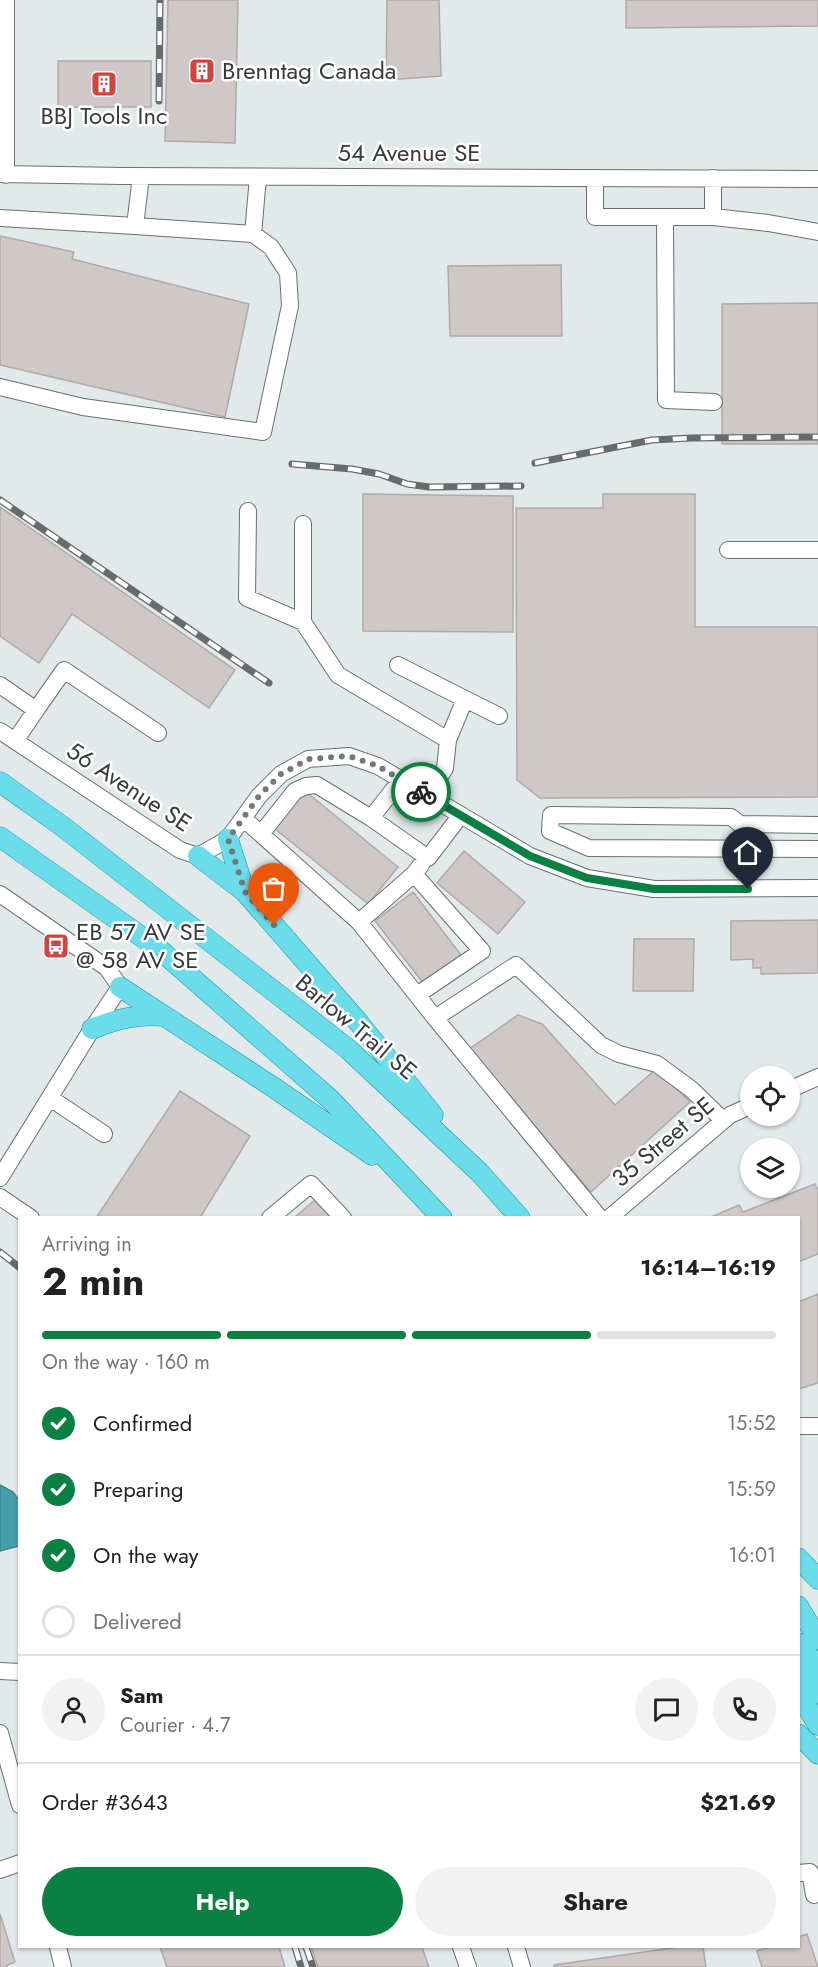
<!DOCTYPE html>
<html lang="en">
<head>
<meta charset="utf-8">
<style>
  :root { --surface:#fff; --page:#f2f2f2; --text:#222; --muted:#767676; --line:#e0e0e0; --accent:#0b8043 }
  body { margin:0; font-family:Jost,sans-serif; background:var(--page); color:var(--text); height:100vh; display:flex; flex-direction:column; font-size:22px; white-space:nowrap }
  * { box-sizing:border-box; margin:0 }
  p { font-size:20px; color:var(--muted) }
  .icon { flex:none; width:33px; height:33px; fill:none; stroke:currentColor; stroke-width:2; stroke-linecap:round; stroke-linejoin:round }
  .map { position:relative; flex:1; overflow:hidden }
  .side { position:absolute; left:18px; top:1216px; width:782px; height:732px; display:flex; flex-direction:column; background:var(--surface); border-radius:0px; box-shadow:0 2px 4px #0004 }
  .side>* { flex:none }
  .tools { position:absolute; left:740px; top:1066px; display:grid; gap:12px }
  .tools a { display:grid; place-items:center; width:60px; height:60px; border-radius:50%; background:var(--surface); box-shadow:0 2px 4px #0004; font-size:30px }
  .pin { position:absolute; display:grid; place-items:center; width:51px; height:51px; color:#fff; margin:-62px -26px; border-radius:50% 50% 50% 0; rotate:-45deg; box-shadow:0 0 6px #0007 }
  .pin .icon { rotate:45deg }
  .courier { position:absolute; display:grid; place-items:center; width:60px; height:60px; margin:-30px; border:4px solid #0b8043; border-radius:50%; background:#fff; color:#222; box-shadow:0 2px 8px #0007 }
  .overview em { font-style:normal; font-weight:700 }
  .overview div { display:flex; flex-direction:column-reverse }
  .overview { display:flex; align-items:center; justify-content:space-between; height:102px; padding:0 24px }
  h1 { font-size:39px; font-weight:700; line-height:45px }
  .bar { display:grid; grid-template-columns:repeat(4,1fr); gap:9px 6px; align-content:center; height:72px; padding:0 24px }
  .bar i { height:8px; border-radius:4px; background:var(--line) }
  .bar .active { background:var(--accent) }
  .bar p { grid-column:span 4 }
  .line { display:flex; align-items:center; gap:15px; padding:0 24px; border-top:2px solid var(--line) }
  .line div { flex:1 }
  .round { display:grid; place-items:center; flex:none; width:63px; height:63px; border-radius:32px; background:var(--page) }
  ol { padding:0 24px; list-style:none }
  li { display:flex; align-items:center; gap:18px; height:66px }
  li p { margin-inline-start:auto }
  li .icon { padding:6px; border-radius:50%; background:var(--accent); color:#fff; stroke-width:4 }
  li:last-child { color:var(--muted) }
  li i { width:33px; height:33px; border:3px solid var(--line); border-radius:50% }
  .primary-button { display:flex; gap:12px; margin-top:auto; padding:12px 24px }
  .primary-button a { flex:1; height:69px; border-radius:36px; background:var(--accent); color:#fff; font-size:24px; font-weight:700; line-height:69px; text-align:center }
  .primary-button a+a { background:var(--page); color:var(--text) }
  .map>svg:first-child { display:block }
  .water { fill:#45a0ac; stroke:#41828a; stroke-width:1.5 }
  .building { fill:#cfc8c7; stroke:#b1a9a9; stroke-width:1.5 }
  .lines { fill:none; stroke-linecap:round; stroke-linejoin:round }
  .minor-casing { stroke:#6a7071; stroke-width:18 }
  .major-casing { stroke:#1996a4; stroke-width:21 }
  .minor { stroke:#fff; stroke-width:16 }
  .major { stroke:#6bddea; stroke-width:20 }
  .rail-casing { stroke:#666b6b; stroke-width:7 }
  .rail { stroke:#fff; stroke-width:4.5; stroke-dasharray:14; stroke-linecap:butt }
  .done { stroke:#737878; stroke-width:6; stroke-dasharray:0 10.8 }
  .route { stroke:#0b8043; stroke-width:8 }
  .labels { text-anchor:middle; stroke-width:5; stroke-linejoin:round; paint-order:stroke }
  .poi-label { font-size:24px; fill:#383b3b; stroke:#fff; text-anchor:start }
  .street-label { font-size:24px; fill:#383b3b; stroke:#fff }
</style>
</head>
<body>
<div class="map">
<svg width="818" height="1967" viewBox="0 0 818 1967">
  <rect width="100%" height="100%" fill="#e1e9ea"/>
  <!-- water -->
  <path class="water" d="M0 1485 13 1492 19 1500V1546L0 1551Z"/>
  <!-- building -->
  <path class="building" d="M168 0H238L235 143 165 141Z
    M387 0H439L441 76 386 80Z
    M626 0H818V26L626 28Z
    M58 61H151V107H58Z
    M0 236 74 252 72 259 249 304 225 417 0 365Z
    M561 265 562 336H450L448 266Z
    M818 303V444H722V304Z
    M363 494 513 496V632L363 631Z
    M603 494H695V627H818V797L540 798 517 780 516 508H603Z
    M0 507 235 670 209 708 72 614 39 663 0 636Z
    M305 791 398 867 368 904 275 829Z
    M464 851 525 902 498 934 437 883Z
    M413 892 461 955 423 983 375 921Z
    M818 920V973L761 974V968H753V959L731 960V921Z
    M634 939H694L693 991H633Z
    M518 1015 542 1024 615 1105 656 1069 690 1102 591 1192 468 1050Z
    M180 1091 250 1136 200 1218H96Z
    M815 1184 818 1190V1254L798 1262V1218H709L739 1205 743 1212Z
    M317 1198 334 1218H294Z
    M818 1294V1383L799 1389 798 1302Z
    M0 1914 15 1962 7 1965V1967H0Z
    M807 1934 818 1967H762L757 1951 769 1947H798V1937Z
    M160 1947H279L285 1967H167Z
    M311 1947H422L429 1967H318Z
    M679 1947H703L706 1967H554V1965Z"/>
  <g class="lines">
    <defs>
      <path id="minor" d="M0 174 123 176 818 179
        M6 175V0
        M141 176 135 226 253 234 258 177
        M595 178V217H713V178
        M665 217 666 400 714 402
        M713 217 768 223 818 232
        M0 218 135 226
        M0 387 83 407 263 432 290 306 288 273 271 247 253 234
        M248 511 247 598 303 622V524
        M728 550H818
        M303 622 338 675 448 740 465 699 499 716
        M398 665 465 699
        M0 685 36 710 64 670 158 733
        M0 731 180 850 198 856 228 839 259 796 281 774 308 759 349 756 378 766 530 856 587 878 654 889 818 888
        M15 741 36 710
        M428 796 445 768 448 740
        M243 818 359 922 435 1018
        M371 818 428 858 461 815
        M818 825 740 824 731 817 551 815 550 831 589 848 818 849
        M261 834 295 791 306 786 317 785 371 818 401 780
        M414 874 482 951 417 995
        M0 894 107 968 120 987 92 1029 0 1178
        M359 922 414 874 421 865
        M789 1090 818 1077
        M50 1098 104 1134
        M0 1197 31 1218
        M270 1218 311 1184 343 1218
        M600 1218 435 1018 516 965 601 1045 619 1054 657 1064 691 1089 723 1120
        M609 1218 730 1115 750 1106
        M798 1426H818
        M0 1671 20 1672
        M0 1733 20 1805
        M0 1870 20 1863
        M798 1873 810 1872 814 1895
        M58 1947 63 1967
        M461 1947 468 1967
        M516 1947 522 1967"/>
      <path id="major" d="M0 782 62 826 348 1049 480 1173 520 1218
        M0 837 159 949 331 1100 442 1218
        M228 839 245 892
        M198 856 245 892 359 1023 433 1115
        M120 987 273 1087 372 1155
        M92 1029C116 1019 137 1014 164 1016
        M798 1558 818 1579
        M798 1606 818 1639
        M798 1643 818 1667
        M798 1663 818 1693
        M798 1692 818 1725
        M798 1734 818 1754"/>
    </defs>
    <!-- minor casing -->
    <use href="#minor" class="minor-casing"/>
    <!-- major casing -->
    <use href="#major" class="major-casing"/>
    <!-- minor -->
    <use href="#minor" class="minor"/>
    <!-- major -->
    <use href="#major" class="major"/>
    <defs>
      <path id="rail" d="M159 101 160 0
        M535 463 652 440 691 438 818 437
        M292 464 352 469 379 474 407 484 429 487 521 486
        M0 500 269 683
        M0 1252 20 1268
        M295 1947 301 1967
        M306 1947 313 1967"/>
    </defs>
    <!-- rail casing -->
    <use href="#rail" class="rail-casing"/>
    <!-- rail -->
    <use href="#rail" class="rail"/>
  </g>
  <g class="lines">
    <!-- done -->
    <path class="done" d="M274 925 245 892 228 839 259 796 281 774 309 759 349 756 378 766 421 792"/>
    <!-- route -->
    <path class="route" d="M421 792 530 856 587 878 654 889H748"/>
  </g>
  <!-- icons -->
  <defs>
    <symbol id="building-square" viewBox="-11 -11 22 22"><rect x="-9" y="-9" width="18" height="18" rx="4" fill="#d24340" stroke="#fff"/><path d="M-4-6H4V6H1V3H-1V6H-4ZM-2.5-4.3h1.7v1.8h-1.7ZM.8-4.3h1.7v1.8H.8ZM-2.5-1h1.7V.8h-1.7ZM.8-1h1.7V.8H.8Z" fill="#fff"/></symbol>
    <symbol id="bus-square" viewBox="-11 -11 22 22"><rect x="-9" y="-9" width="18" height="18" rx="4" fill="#d24340" stroke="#fff"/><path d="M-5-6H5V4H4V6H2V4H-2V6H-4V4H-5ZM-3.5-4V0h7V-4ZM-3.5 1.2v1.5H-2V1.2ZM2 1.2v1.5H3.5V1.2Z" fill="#fff"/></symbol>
  </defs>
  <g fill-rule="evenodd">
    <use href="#building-square" x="187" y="56" width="30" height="30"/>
    <use href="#building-square" x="89" y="69" width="30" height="30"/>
    <use href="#bus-square" x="41" y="931" width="30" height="30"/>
  </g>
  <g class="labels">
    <!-- poi labels -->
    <g class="poi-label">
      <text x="222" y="79">Brenntag Canada</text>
      <text x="104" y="124" text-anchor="middle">BBJ Tools Inc</text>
      <text x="76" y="940">EB 57 AV SE<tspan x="76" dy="28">@ 58 AV SE</tspan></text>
    </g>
    <!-- street labels -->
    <g class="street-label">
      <text x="409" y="161">54 Avenue SE</text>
      <text transform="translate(129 787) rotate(33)" y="8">56 Avenue SE</text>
      <text transform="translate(356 1027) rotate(40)" y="8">Barlow Trail SE</text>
      <text transform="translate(663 1142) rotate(-40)" y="8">35 Street SE</text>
    </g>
  </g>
</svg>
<div class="tools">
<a><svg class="icon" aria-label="locate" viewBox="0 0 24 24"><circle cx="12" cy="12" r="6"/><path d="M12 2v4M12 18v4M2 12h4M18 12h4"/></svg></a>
<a><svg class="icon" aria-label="layers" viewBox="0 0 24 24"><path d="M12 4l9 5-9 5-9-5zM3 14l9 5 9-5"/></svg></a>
</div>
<div class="pin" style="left:274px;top:925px;background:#ea580c"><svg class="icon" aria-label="bag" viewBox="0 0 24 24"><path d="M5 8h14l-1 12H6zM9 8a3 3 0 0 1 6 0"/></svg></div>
<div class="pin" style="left:748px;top:889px;background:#1f2937"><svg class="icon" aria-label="home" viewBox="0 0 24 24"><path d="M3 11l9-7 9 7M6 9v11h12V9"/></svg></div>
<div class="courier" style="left:421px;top:792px"><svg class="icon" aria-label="bike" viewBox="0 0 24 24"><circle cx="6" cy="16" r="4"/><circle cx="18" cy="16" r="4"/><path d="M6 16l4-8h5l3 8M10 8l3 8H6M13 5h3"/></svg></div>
<section class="side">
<div class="overview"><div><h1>2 min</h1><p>Arriving in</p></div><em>16:14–16:19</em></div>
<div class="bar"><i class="active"></i><i class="active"></i><i class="active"></i><i></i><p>On the way · 160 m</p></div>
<ol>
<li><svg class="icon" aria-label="check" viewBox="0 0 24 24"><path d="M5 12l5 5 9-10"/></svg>Confirmed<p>15:52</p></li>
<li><svg class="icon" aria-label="check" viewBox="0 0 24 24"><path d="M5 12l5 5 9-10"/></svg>Preparing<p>15:59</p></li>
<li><svg class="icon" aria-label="check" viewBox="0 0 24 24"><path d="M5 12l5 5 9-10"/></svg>On the way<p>16:01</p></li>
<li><i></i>Delivered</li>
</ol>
<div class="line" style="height:108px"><a class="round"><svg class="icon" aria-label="person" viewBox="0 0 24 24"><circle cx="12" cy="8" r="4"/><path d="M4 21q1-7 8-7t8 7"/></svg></a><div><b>Sam</b><p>Courier · 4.7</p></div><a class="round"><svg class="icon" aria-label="chat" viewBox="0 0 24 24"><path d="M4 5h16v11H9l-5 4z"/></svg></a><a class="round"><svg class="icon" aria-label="phone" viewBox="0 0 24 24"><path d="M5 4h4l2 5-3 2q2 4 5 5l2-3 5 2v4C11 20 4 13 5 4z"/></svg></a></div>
<div class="line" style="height:78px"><div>Order #3643</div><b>$21.69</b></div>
<div class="primary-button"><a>Help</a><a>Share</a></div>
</section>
</div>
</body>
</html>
